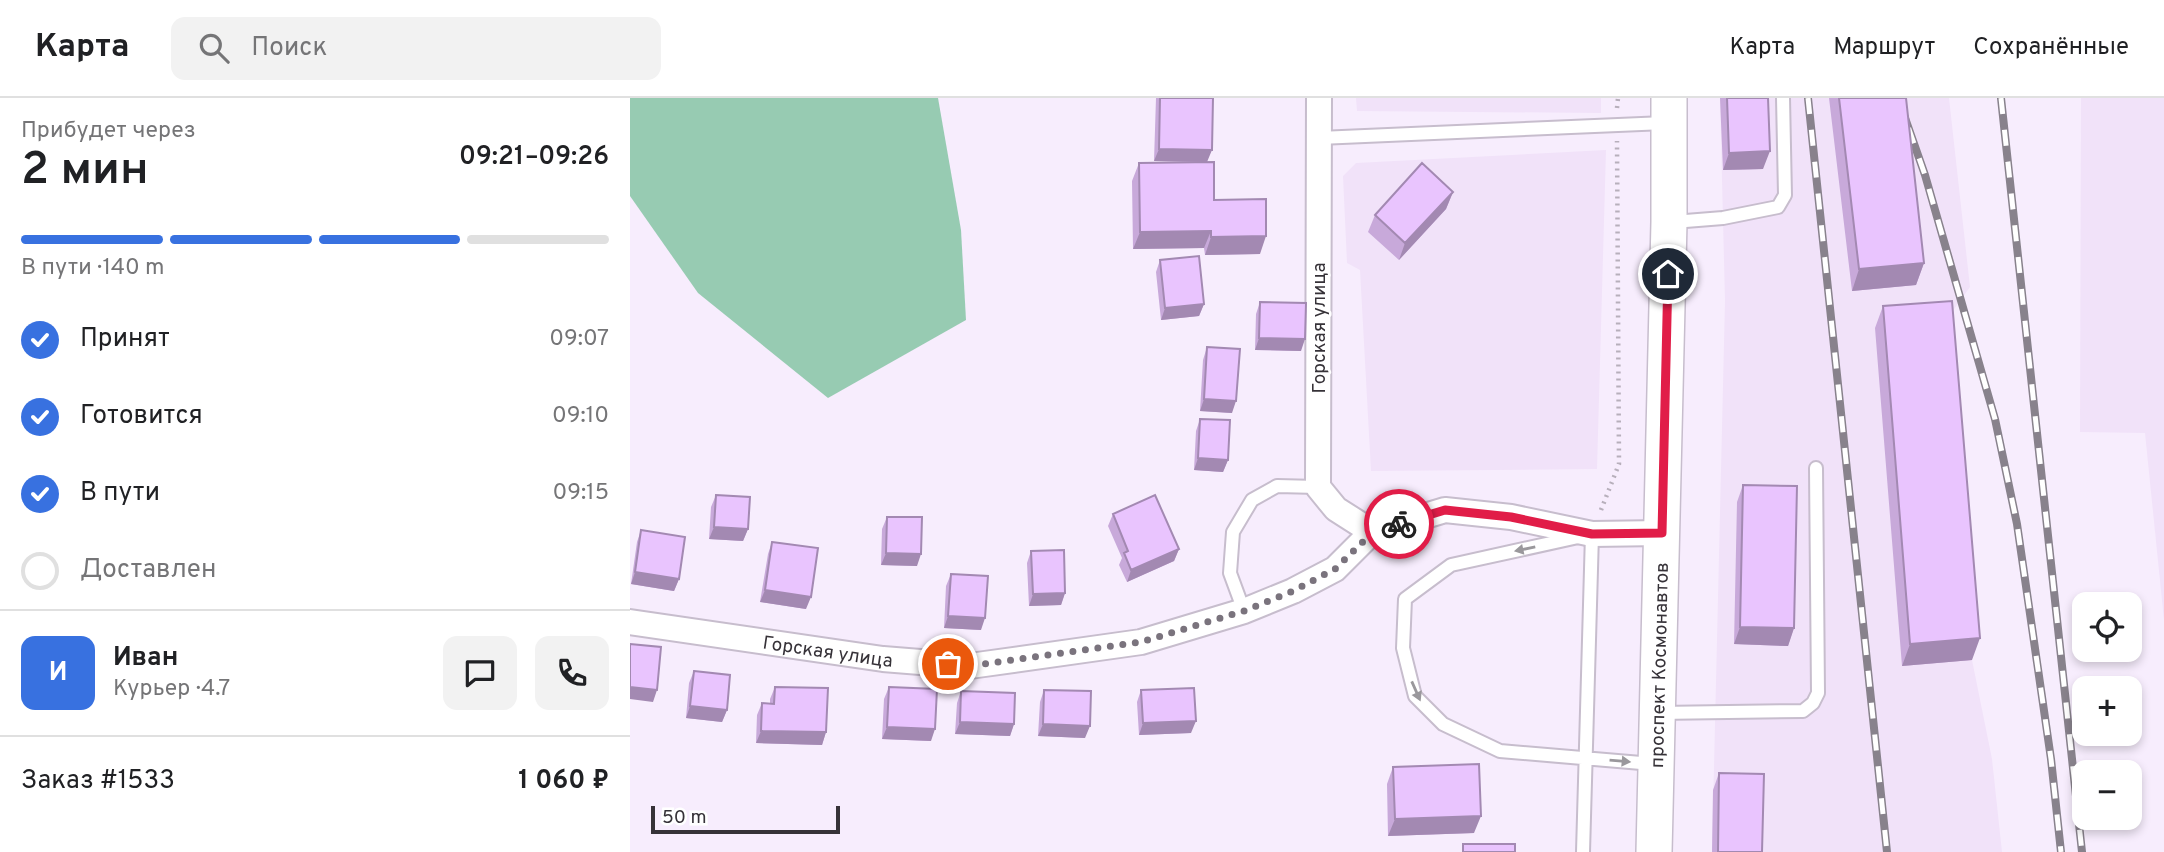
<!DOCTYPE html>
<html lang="ru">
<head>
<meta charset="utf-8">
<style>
  :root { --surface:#fff; --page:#f2f2f2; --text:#202124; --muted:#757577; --line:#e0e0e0; --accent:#3871e0 }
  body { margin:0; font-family:Overpass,sans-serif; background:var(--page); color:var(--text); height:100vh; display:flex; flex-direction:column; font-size:26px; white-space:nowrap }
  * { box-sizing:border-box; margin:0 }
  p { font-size:23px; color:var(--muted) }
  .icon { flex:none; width:38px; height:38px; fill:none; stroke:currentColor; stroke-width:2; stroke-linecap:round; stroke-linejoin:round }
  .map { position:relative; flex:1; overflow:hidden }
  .details { display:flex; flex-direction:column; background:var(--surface); width:630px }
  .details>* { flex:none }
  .controls { position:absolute; left:1442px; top:494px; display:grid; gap:14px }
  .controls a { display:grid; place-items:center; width:70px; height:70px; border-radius:14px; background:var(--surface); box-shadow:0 4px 10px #0003; font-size:35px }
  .scale { position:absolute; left:21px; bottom:18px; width:189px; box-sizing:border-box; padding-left:7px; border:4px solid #363238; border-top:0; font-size:19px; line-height:24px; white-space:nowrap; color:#363238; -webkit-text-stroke:5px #fff; paint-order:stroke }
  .pin { position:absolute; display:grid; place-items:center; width:60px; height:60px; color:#fff; margin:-30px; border:4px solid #fff; border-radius:50%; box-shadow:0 2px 7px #0007 }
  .courier { position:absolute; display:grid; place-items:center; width:70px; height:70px; margin:-35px; border:5px solid #e11d48; border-radius:50%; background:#fff; color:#222; box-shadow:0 2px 9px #0007 }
  .summary em { font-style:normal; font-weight:600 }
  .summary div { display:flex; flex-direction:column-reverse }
  .summary { display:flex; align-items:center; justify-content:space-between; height:119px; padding:0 21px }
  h1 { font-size:46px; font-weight:600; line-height:52px }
  .bar { display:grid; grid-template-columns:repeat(4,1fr); gap:10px 7px; align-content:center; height:84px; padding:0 21px }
  .bar i { height:9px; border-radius:5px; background:var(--line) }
  .bar .active { background:var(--accent) }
  .bar p { grid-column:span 4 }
  .line { display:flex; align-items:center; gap:18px; padding:0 21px; border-top:2px solid var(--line) }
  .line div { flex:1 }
  .round { display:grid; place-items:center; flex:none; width:74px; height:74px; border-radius:14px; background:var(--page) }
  ol { padding:0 21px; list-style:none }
  li { display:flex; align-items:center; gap:21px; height:77px }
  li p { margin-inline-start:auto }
  li .icon { padding:7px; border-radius:50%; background:var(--accent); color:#fff; stroke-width:4 }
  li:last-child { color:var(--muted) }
  li i { width:38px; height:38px; border:4px solid var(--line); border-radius:50% }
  header { display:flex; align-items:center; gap:42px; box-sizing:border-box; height:98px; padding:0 35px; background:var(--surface); border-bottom:2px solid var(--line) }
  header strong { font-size:33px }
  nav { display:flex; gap:38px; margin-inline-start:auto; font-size:24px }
  .search { width:490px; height:63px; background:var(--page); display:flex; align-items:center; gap:18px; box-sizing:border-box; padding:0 24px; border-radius:14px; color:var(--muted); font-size:26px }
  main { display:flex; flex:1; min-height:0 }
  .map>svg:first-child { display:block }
  .built { fill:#f1e2f9 }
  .green { fill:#97cbb2 }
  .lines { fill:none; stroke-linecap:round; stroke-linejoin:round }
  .lane-casing { stroke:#c7bdcd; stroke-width:16 }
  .street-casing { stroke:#c7bdcd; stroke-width:28 }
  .secondary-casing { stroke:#c7bdcd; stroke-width:38 }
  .path { stroke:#b7afbb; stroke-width:4.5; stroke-dasharray:2 5; stroke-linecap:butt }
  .lane { stroke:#fff; stroke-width:12 }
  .street { stroke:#fff; stroke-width:24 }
  .secondary { stroke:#fff; stroke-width:35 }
  .rail-casing { stroke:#88828c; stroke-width:8 }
  .rail { stroke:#fff; stroke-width:5; stroke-dasharray:16; stroke-linecap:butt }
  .wall { fill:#c8a9da }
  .shaded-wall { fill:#a389b2 }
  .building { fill:#e9c4fe; stroke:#a389b2; stroke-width:2 }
  .oneway { fill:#9a989c }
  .done { stroke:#7a737d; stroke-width:7; stroke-dasharray:0 12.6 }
  .route { stroke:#e11d48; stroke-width:9 }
  .labels { text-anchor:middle; stroke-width:5; stroke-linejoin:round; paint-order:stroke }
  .street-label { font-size:19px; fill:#363238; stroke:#fff }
</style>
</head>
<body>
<header>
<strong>Карта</strong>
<div class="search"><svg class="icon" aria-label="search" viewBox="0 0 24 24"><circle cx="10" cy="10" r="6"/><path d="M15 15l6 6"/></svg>Поиск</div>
<nav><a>Карта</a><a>Маршрут</a><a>Сохранённые</a></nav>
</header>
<main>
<section class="details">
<div class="summary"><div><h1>2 мин</h1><p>Прибудет через</p></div><em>09:21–09:26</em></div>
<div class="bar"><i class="active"></i><i class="active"></i><i class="active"></i><i></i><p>В пути · 140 m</p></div>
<ol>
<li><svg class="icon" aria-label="check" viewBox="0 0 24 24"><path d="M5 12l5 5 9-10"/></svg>Принят<p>09:07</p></li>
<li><svg class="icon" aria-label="check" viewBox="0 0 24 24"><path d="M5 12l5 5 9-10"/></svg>Готовится<p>09:10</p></li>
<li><svg class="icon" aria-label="check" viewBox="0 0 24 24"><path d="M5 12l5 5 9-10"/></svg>В пути<p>09:15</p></li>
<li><i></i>Доставлен</li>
</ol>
<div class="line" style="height:126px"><b class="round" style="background:var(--accent);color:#fff">И</b><div><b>Иван</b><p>Курьер · 4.7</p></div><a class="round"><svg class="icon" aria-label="chat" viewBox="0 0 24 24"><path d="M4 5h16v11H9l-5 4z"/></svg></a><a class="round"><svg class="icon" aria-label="phone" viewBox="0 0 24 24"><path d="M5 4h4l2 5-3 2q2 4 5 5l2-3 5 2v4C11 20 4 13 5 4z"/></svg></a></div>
<div class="line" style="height:91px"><div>Заказ #1533</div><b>1 060 ₽</b></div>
</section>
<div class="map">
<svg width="1534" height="754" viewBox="0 0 1534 754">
  <rect width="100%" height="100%" fill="#f7edfd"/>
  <!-- built -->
  <path class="built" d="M726 0H971V15L727 13Z
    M1090 0H1319L1340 189 1314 225 1342 562 1362 661 1372 754H1082L1095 203Z
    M1451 0H1534V522L1515 335 1450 334Z
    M976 52 967 371 741 373 730 172 717 165 713 78 726 65Z"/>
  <!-- green -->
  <path class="green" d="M0 0H308L331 132 336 222 198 300 68 195 0 98Z"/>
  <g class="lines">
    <defs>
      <path id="lane" d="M689 40 1035 25
        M1043 124 1093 120 1148 109 1155 97 1153 0
        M614 513 600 475 603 434 622 402 647 388 688 389
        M1028 615 1173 613 1183 605 1188 595 1186 370
        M953 754 962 436 821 467 775 501 773 550 785 598 813 626 870 653 1023 666"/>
      <g id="street">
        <path d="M689 0 688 389 706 411 742 434"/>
        <path id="s1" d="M0 524 253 561 340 568 511 544 614 513 663 493 705 471 742 434 815 412 881 419 962 436 1032 435"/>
      </g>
      <g id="secondary">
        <path id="s2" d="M1024 754 1039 124V0"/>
      </g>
    </defs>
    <!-- lane casing -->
    <use href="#lane" class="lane-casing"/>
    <!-- street casing -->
    <use href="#street" class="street-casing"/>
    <!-- secondary casing -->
    <use href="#secondary" class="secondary-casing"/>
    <!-- path -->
    <path class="path" d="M987 10 988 0
      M971 412 989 366 987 43"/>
    <!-- lane -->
    <use href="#lane" class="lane"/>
    <!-- street -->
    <use href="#street" class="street"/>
    <!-- secondary -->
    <use href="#secondary" class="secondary"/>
    <defs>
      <path id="rail" d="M1178 0 1257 754
        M1268 0 1295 77 1365 321 1387 426 1421 661 1431 754
        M1371 0 1452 754"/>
    </defs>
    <!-- rail casing -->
    <use href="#rail" class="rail-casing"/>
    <!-- rail -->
    <use href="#rail" class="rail"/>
  </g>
  <!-- wall -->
  <path class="wall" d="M526 0H583L577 64 584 102 630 156 575 157 574 150 503 151 502 83 509 65 569 64 524 63Z
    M1090 0H1138L1133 71 1093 72Z
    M1199 0H1276L1294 165 1286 187 1222 193Z
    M823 94 816 111 769 162 738 134 745 117Z
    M530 162 574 206 569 218 531 222 526 174Z
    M630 204 671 253 625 252 626 216Z
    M1253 208 1342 562 1272 568 1245 230Z
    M577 249 602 315 570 313 573 262Z
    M570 321 598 362 593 374 564 372 566 333Z
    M1113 387 1164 530 1158 548 1104 546 1107 404Z
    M86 397 118 431 113 443 79 441 81 409Z
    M483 416 549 451 544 463 497 484 489 467 492 460 478 428Z
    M257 419 287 468 251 467 252 431Z
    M11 432 49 481 44 493 1 486 7 444Z
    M142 444 176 511 130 504 138 456Z
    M401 453 435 495 431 507 399 508 397 465Z
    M321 476 351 532 314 530 316 488Z
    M64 573 97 612 92 624 56 620 59 585Z
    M145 589 196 634 192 647 126 645 127 617 132 605 140 606V601Z
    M259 589 301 643 252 641 254 601Z
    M414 592 455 640 408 638 410 604Z
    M511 592 561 635 509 637 507 604Z
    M331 593 384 626 380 638 325 636 327 605Z
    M763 669 844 735 758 738 757 686Z
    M1089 675 1132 754H1082L1083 692Z"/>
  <!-- shaded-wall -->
  <path class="shaded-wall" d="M529 51 582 52 577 64 524 63Z
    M1140 53 1133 71 1093 72 1099 55Z
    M823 94 816 111 769 162 775 145Z
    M581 133 574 150 503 151 510 134Z
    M636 138 630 156 575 157 581 139Z
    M1294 165 1286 187 1222 193 1229 171Z
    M574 206 569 218 531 222 535 210Z
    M629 240 675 241 671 253 625 252Z
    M574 301 606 303 602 315 570 313Z
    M568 360 598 362 593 374 564 372Z
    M84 429 118 431 113 443 79 441Z
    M549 451 544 463 497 484 501 472Z
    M256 455 291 456 287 468 251 467Z
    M5 474 49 481 44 493 1 486Z
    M135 492 181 499 176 511 130 504Z
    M435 495 431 507 399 508 403 496Z
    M318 518 355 520 351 532 314 530Z
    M1110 529 1164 530 1158 548 1104 546Z
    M1350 540 1342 562 1272 568 1280 546Z
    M0 589 27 592 23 604 0 601Z
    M60 608 97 612 92 624 56 620Z
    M566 623 561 635 509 637 513 625Z
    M330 624 384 626 380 638 325 636Z
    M413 626 460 628 455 640 408 638Z
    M257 629 305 631 301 643 252 641Z
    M131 633 196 634 192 647 126 645Z
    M851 718 844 735 758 738 765 721Z"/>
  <!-- building -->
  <path class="building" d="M530 0H583L582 52 529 51Z
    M1097 0H1138L1140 53 1099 55Z
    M1209 0H1276L1294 165 1229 171Z
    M584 64V102L636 101V138L581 139V133L510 134 509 65Z
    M792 65 823 94 775 145 745 117Z
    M569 158 574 206 535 210 530 162Z
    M1322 203 1350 540 1280 546 1253 208Z
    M630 204 676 205 675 241 629 240Z
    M577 249 610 251 606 303 574 301Z
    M570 321 600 322 598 362 568 360Z
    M1113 387 1167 388 1164 530 1110 529Z
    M86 397 120 399 118 431 84 429Z
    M525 397 549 451 501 472 494 455 498 453 483 416Z
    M257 419H292L291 456 256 455Z
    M11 432 55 439 49 481 5 474Z
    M142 444 188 450 181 499 135 492Z
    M434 452 435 495 403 496 401 453Z
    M321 476 358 478 355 520 318 518Z
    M0 546 31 549 27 592 0 589Z
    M64 573 100 577 97 612 60 608Z
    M145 589 198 590 196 634 131 633 132 605 144 606Z
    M259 589 307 591 305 631 257 629Z
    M564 590 566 623 513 625 511 592Z
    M414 592 461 593 460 628 413 626Z
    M331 593 385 595 384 626 330 624Z
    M849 666 851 718 765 721 763 669Z
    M1089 675 1134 676 1132 754H1088Z
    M833 746H885V754H833Z"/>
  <!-- one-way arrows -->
  <defs><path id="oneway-solid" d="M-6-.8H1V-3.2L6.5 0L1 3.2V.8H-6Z" transform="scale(1.75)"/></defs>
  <g class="oneway">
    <use href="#oneway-solid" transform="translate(895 451) rotate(168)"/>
    <use href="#oneway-solid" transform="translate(786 593) rotate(66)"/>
    <use href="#oneway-solid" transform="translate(990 663) rotate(5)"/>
  </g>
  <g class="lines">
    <!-- done -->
    <path class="done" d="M318 566 340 568 511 544 614 513 663 493 705 471 742 435 769 426"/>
    <!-- route -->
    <path class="route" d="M769 426 815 412 881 419 962 436 1032 435 1038 176"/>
  </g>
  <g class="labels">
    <!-- street labels -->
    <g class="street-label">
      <text transform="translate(688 230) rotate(-90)" y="7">Горская улица</text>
      <text dy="7" stroke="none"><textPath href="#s1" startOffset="200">Горская улица</textPath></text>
      <text dy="7" stroke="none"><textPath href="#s2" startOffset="187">проспект Космонавтов</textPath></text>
    </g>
  </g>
</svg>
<div class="controls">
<a><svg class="icon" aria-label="locate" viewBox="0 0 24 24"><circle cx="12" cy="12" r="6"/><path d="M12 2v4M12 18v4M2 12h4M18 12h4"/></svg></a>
<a>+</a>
<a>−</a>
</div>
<div class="scale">50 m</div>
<div class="pin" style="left:318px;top:566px;background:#ea580c"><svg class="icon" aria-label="bag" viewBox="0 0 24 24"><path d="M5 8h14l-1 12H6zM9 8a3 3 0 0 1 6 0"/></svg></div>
<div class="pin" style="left:1038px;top:176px;background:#1f2937"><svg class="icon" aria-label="home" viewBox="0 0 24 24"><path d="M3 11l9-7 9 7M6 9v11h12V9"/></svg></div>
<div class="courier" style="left:769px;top:426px"><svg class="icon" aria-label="bike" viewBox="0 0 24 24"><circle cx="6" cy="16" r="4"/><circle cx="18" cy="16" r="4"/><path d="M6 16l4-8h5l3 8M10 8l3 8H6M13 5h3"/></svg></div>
</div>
</main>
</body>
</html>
